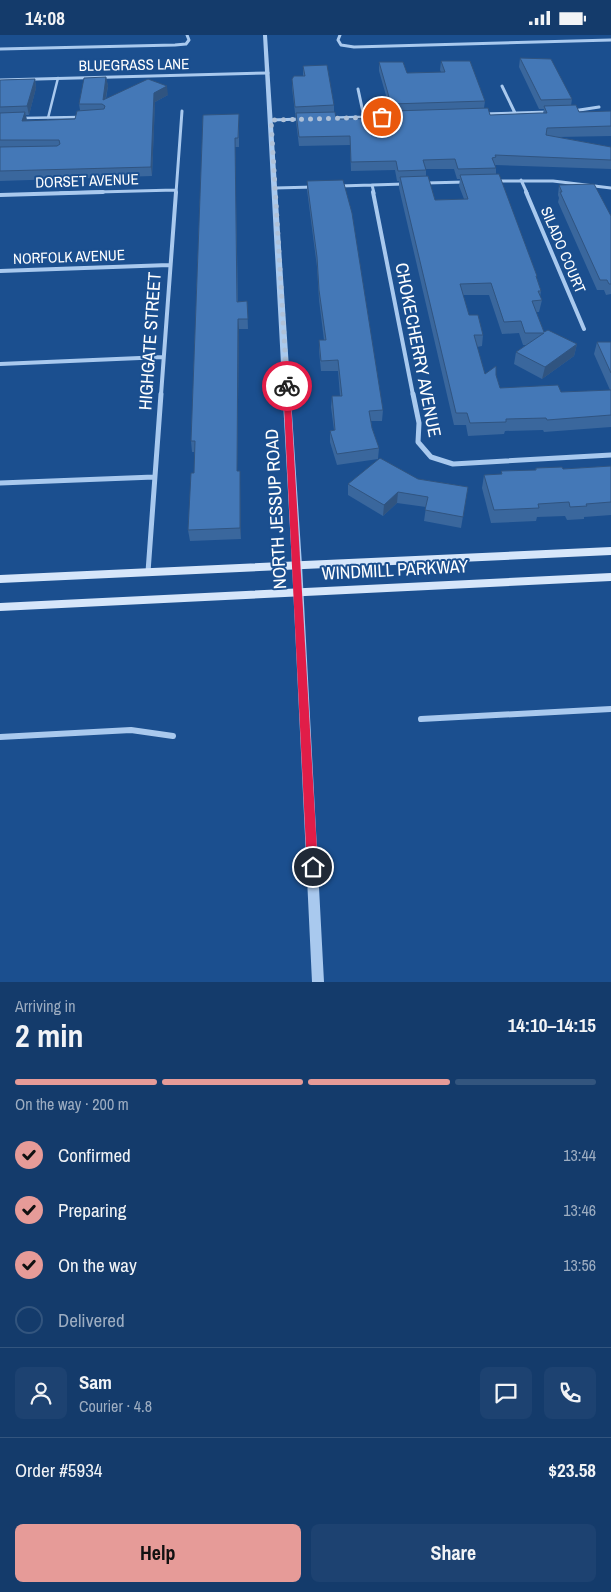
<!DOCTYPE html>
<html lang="en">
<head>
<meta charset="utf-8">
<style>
  :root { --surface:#143b6b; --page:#1d4271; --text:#f1f3f6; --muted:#9dadc1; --line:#33557e; --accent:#e69b98 }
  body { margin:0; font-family:"Archivo Narrow",sans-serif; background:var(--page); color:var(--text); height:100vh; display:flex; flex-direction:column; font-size:19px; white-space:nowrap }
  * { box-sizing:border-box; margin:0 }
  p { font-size:16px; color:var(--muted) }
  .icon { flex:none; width:28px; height:28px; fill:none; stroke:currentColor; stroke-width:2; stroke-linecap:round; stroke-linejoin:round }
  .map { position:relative; height:947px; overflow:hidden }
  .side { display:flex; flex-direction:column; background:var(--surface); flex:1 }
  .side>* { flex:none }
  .pin { position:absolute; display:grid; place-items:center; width:42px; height:42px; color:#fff; margin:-21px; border:2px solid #fff; border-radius:50%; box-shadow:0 1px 5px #0007 }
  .courier { position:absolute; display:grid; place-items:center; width:50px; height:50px; margin:-25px; border:4px solid #e11d48; border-radius:50%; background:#fff; color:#222; box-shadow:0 1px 6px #0007 }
  .summary em { font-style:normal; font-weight:700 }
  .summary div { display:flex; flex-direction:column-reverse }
  .summary { display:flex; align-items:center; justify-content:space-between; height:85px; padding:0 15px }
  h1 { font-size:32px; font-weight:700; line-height:38px }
  .bar { display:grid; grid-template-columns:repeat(4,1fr); gap:8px 5px; align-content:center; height:60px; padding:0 15px }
  .bar i { height:6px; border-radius:4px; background:var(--line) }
  .bar .current { background:var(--accent) }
  .bar p { grid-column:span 4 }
  .line { display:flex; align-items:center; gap:12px; padding:0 15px; border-top:1px solid var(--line) }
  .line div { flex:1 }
  .round { display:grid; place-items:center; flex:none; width:52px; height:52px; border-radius:8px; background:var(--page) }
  ol { padding:0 15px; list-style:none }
  li { display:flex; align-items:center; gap:15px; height:55px }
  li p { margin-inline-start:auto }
  li .icon { padding:5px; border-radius:50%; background:var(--accent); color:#111; stroke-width:4 }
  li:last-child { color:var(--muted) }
  li i { width:28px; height:28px; border:2px solid var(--line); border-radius:50% }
  .cta { display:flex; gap:10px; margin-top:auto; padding:10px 15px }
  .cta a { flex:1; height:58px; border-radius:8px; background:var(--accent); color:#111; font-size:20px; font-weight:700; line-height:58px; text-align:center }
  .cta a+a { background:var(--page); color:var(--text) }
  .status { display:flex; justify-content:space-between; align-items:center; height:35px; padding:0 25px; background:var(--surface); direction:ltr }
  .status svg { height:14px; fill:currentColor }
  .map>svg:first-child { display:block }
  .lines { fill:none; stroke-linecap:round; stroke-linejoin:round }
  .service { stroke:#a9c9ee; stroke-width:2.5 }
  .minor-far3 { stroke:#a9c9ee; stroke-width:3 }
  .minor-far2 { stroke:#a9c9ee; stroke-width:4 }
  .minor-far1 { stroke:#a9c9ee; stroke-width:5 }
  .minor { stroke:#a9c9ee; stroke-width:6 }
  .tertiary { fill:#a9c9ee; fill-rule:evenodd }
  .secondary { fill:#d6e6fa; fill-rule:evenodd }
  .wall { fill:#3a679d; fill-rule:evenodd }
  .shaded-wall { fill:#305480 }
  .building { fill:#4478b7; stroke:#305480 }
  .route { fill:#e11d48 }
  .done { stroke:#afc1d8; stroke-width:5; stroke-dasharray:0 9 }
  .labels { text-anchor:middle; stroke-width:4; stroke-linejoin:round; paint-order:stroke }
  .far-street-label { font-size:15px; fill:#fff; stroke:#1b4f8f }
  .street-label { font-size:18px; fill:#fff; stroke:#1b4f8f }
</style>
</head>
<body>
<div class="status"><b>14:08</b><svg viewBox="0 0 49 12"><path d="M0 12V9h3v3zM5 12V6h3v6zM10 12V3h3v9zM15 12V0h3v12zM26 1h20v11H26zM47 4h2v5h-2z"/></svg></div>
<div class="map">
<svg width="611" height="947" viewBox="0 0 611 947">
  <rect width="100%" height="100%" fill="#1b4f8f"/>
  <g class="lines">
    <!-- service -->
    <path class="service" d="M22 83 80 82
      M48 83 58 43"/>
    <!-- minor-far3 -->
    <path class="minor-far3" d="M340 0 338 5 341 10 354 12 611 5
      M0 14 175 10 186 9 189 5 187 0
      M0 45 268 38
      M502 51 515 78
      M358 54 364 82
      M573 76 599 72
      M483 79 549 77
      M330 83 399 81
      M271 85 302 84
      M521 145 527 158
      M495 146H553L611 153
      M425 148 466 147
      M372 150 374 158
      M340 151 404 149
      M275 153 314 152
      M60 158 175 155
      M176 158 182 76"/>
    <!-- minor-far2 -->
    <path class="minor-far2" d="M373 157 413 360
      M526 157 584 294
      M0 160 103 157
      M0 236 169 230
      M0 329 163 322
      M161 360 176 157"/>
    <!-- minor-far1 -->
    <path class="minor-far1" d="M413 359 419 388 418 407 431 422 453 429 611 420
      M0 448 154 442
      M148 537 161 359"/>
    <!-- minor -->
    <path class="minor" d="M421 684 611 674
      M0 702 131 695 173 701"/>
    <!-- tertiary -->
    <path class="tertiary" d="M263 0H267L302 530 324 947H312L292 530Z"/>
    <!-- secondary -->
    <path class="secondary" d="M611 512V520L0 548V540Z
      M611 538V546L0 576V568Z"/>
  </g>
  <!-- wall -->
  <path class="wall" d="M520 23 572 64 571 71 579 77 611 76V101L558 102 611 112V134L495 130 496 133V139L537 241V244L541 256 540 262 542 265 539 277H536L544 297 577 309 574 321 542 344 514 329 516 317 526 310H523L519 298 502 299 489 260H463L469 280 483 300 482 311 477 312 485 339 496 340 500 353 561 357 610 355 594 319 597 307H611V392L544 397 543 395 505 396 504 399 468 401 466 390H454L399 153V146H397L395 135 351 136 350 110 299 111 292 53V44L303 41V31L334 70V77L336 84H344L393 83V78H391L379 36V27L407 38 441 37 440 35 441 26 485 66 484 73 490 80 543 78 544 74H539L519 32ZM426 134H454L457 144H460L459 151 464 164 435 165 426 141Z
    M106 42 108 51 106 64 168 60 155 67 152 141 0 146V45L35 44 36 53 29 80H26L27 86 75 84 80 75 79 69Z
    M239 79V112H235L238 267 247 266 248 294H239L237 436H240V447L241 504 190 506 188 495 194 438V417H192L191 406 203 80Z
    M307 146 383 375 382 386H371L372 393 379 413 378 424 337 430 330 407V396L334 395 331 372 332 361H340L338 336H321L319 316V305H324L319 265 317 232 307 155Z
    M559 150 611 181V259L606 260 604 255H597L558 167 559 163 558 160Z
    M611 431V480L584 482V484L567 485 565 481 537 482 536 486 491 488 482 453 484 440 501 439V436L535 435 536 433 563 434Z
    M418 444 468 452 461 493 424 486 426 472 397 468 383 481 348 460V449Z"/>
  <!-- shaded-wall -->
  <path class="shaded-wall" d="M106 42 108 51 104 71 103 65Z
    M35 44 36 53 29 80 27 71Z
    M167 51 168 60 155 67 152 141 151 132 154 58Z
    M25 77 27 86H22Z
    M238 284 239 294 237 447V436Z
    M577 309 574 321 542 344 545 332Z
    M240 436V447L241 504 240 493Z
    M398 457 397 468 383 481 384 470Z"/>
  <!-- building -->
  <path class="building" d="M520 23 551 24 572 64 541 65Z
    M441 26H470L485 66 391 69 379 27H403L407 38 445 37Z
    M327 30 334 70 295 72 292 44 294 41H305L303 31Z
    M106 42 103 65 148 44 167 51 154 58 151 132 0 136V112L57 111 60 109 59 105H0V78L25 77 22 86 75 84 77 76 104 74 105 71 102 69H79L84 43Z
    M35 44 27 71 0 72V45Z
    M576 70 579 77 611 76V91L547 93 546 100 611 112V125L495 120 496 122 492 123 496 133 458 134 455 124 423 125 426 135 398 136 396 126 351 127 350 101 299 102 296 78 335 77 336 84H344L395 83 393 76 488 73 490 80 540 78H547L544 71Z
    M239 79 238 103H235L237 267 247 266 248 284H238L237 436H240V493L188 495 191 438H194L195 406H191L203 80Z
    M499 139 537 241H536L541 256H538L542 265 532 266 544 297 548 295 577 309 545 332 516 317 544 298H525L521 286 504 287 491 248 460 249 469 280H478L483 300H474L485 339 496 331V340L500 353 558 350 561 357 611 355V380L547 385 546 383 506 384V387L470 388 467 378H456L400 142 428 141 435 165 468 164 460 140Z
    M343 145 352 178 383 375 369 376 372 393 379 413 337 419 330 396 335 395 332 361H342L338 325 321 326 319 305H326L319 255 317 222 307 146Z
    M594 149 611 181V249H609L607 245H600L560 157H562L559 150Z
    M597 307H611V338Z
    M380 423 418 444 468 452 463 482 425 475 428 462 398 457 384 470 348 449Z
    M611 431V467L586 469 587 471 570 472 569 467 538 469 539 473 494 475 484 440 502 439 501 436 536 435V433L562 432 563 434Z"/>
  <!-- route -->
  <path class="route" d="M287 348 290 351 318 832 316 836 313 837 309 836 307 832 283 351Z"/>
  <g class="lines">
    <!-- done -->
    <path class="done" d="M287 351 271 85 382 82"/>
  </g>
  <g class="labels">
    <!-- far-street labels -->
    <g class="far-street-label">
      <text transform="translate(134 30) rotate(-1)" y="5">BLUEGRASS LANE</text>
      <text transform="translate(87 146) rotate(-2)" y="5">DORSET AVENUE</text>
      <text transform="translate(563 215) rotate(67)" y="5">SILADO COURT</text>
      <text transform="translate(69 222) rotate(-2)" y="5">NORFOLK AVENUE</text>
    </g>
    <!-- street labels -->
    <g class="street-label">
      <text transform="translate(150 306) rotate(-86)" y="6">HIGHGATE STREET</text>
      <text transform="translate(418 315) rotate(79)" y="6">CHOKECHERRY AVENUE</text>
      <text transform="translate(276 474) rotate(-93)" y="6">NORTH JESSUP ROAD</text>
      <text transform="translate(395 535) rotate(-3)" y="6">WINDMILL PARKWAY</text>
    </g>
  </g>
</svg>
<div class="pin" style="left:382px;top:82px;background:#ea580c"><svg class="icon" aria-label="bag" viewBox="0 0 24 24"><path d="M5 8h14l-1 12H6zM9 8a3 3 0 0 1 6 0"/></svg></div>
<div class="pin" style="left:313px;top:832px;background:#1f2937"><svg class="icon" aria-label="home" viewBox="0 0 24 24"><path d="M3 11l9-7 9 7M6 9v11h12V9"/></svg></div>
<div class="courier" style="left:287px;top:351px"><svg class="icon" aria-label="bike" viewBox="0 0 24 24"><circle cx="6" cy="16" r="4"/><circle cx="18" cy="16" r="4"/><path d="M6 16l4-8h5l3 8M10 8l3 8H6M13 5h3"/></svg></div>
</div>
<section class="side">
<div class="summary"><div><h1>2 min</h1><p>Arriving in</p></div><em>14:10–14:15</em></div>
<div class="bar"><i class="current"></i><i class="current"></i><i class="current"></i><i></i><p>On the way · 200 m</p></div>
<ol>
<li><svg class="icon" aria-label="check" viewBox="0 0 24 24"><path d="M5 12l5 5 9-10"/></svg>Confirmed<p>13:44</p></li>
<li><svg class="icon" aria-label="check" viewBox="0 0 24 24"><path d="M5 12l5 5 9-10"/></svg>Preparing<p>13:46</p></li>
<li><svg class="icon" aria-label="check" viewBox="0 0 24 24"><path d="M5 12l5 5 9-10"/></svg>On the way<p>13:56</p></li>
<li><i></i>Delivered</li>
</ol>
<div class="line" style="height:90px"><a class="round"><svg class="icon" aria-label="person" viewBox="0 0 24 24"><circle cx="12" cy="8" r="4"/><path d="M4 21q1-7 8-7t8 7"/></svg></a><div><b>Sam</b><p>Courier · 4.8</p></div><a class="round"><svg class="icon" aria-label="chat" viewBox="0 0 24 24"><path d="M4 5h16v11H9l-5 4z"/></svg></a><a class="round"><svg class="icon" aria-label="phone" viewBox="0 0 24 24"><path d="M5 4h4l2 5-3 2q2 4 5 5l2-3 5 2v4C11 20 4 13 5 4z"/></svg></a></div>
<div class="line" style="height:65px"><div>Order #5934</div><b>$23.58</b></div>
<div class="cta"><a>Help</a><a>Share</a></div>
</section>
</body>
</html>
